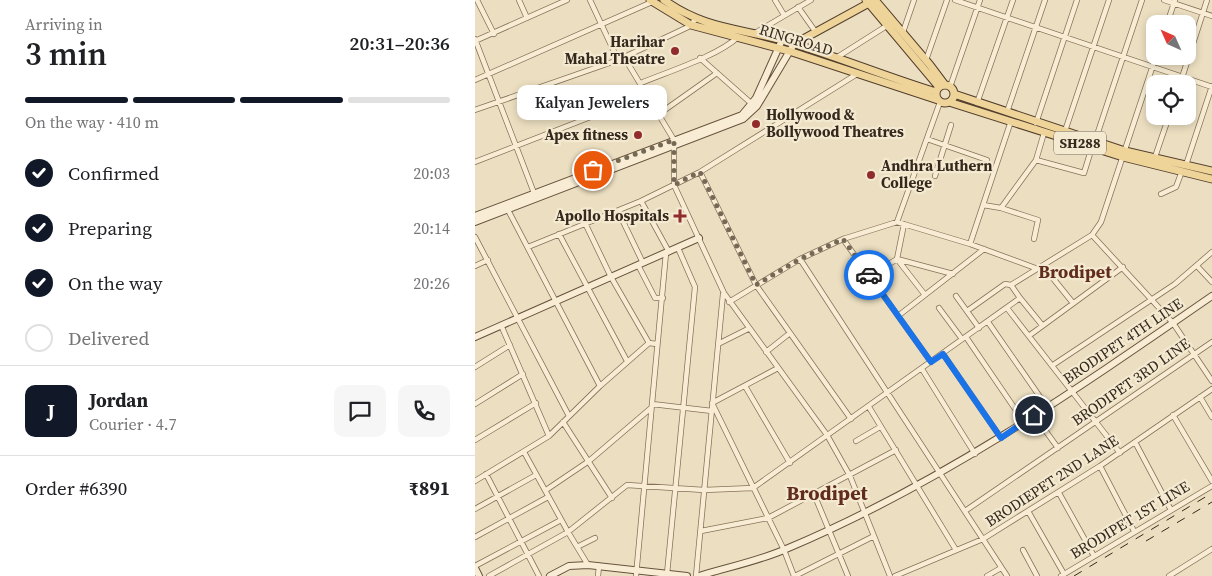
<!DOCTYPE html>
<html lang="en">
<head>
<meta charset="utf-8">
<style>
  :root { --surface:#fff; --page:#f6f6f6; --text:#202124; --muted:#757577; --line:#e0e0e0; --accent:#111827 }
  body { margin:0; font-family:"Source Serif 4",serif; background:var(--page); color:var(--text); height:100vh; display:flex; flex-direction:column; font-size:19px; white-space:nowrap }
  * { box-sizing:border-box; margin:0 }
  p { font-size:16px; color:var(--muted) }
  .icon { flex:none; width:28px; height:28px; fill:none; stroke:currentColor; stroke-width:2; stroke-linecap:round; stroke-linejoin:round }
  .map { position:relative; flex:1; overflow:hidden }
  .panel { display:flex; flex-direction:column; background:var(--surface); width:475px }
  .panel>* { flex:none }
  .needle { width:32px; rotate:315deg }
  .controls { position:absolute; left:671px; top:15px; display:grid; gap:10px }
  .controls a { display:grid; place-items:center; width:50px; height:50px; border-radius:10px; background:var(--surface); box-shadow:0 2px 8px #0003; font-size:25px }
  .pin { position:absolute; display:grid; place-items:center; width:42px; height:42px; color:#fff; margin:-21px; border:2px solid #fff; border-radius:50%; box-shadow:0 1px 5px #0007 }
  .courier { position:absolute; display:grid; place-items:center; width:50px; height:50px; margin:-25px; border:4px solid #1a73e8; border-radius:50%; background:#fff; color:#222; box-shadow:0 1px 6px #0007 }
  .bubble { position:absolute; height:35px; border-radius:10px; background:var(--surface); box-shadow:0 2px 8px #0003; font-size:16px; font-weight:600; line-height:35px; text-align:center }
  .head em { font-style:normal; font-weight:600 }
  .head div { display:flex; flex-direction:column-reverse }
  .head { display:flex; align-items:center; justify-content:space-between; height:85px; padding:0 25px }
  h1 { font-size:32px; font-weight:600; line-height:38px }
  .bar { display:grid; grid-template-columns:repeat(4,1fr); gap:8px 5px; align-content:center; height:60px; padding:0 25px }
  .bar i { height:6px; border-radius:4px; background:var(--line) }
  .bar .on { background:var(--accent) }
  .bar p { grid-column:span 4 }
  .line { display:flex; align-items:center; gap:12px; padding:0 25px; border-top:1px solid var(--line) }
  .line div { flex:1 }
  .round { display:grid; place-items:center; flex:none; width:52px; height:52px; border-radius:10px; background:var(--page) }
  ol { padding:0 25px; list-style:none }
  li { display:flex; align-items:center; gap:15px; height:55px }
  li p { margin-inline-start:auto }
  li .icon { padding:5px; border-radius:50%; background:var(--accent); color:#fff; stroke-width:4 }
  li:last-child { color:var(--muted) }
  li i { width:28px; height:28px; border:2px solid var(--line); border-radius:50% }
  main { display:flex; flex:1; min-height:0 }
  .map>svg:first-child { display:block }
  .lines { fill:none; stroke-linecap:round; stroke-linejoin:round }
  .street-casing { stroke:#857159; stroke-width:6 }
  .secondary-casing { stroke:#67523d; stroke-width:8 }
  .primary-casing { stroke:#533f2e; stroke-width:9 }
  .street { stroke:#f8edd4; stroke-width:4.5 }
  .secondary { stroke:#f8edd4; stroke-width:6 }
  .primary { stroke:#efd49a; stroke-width:7 }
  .rail { stroke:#35291d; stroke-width:1; stroke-dasharray:9 9; stroke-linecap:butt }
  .done { stroke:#756956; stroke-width:5; stroke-dasharray:0 9 }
  .route { stroke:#1a73e8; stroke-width:6 }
  .poi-dot { fill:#922b2c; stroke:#f4ead1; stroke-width:2 }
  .labels { text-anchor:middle; stroke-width:4.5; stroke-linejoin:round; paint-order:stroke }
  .shield { fill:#f4ead1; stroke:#6e6353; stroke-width:1 }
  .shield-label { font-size:14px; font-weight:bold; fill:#35291d }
  .street-label { font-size:15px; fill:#35291d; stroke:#f4ead1 }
  .poi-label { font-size:15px; font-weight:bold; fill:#35291d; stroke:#f4ead1; text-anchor:end }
  .quarter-label { font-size:18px; font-weight:bold; fill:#612c1e; stroke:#f4ead1 }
  .district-label { font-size:20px; font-weight:bold; fill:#612c1e; stroke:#f4ead1 }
</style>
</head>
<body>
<main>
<section class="panel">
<div class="head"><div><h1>3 min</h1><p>Arriving in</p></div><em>20:31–20:36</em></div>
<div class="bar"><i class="on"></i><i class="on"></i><i class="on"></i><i></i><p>On the way · 410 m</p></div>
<ol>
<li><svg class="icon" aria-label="check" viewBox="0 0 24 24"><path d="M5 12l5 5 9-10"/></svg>Confirmed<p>20:03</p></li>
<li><svg class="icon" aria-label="check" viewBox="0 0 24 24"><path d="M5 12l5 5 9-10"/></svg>Preparing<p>20:14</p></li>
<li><svg class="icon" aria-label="check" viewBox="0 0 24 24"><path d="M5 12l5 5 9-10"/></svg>On the way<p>20:26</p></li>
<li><i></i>Delivered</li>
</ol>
<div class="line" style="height:90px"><b class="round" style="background:var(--accent);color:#fff">J</b><div><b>Jordan</b><p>Courier · 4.7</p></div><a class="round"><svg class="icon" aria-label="chat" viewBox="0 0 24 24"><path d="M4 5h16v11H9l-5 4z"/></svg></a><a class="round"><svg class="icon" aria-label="phone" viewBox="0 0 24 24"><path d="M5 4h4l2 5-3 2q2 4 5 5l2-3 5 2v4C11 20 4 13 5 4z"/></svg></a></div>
<div class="line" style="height:65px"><div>Order #6390</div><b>₹891</b></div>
</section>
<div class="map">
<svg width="737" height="576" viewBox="0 0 737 576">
  <rect width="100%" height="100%" fill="#ecdfc1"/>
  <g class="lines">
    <defs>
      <path id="street" d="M2 0 19 34
        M44 0 52 18
        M115 0 143 60
        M300 0 309 15
        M480 0 737 87
        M689 0 737 16
        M323 7 340 31
        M692 24 700 0
        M428 32 439 0
        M280 33 336 0
        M0 39 59 193
        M0 41 92 0
        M149 57 199 140V185L249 293 352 435 375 476 415 576
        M225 58 277 104
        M361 58 413 25
        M451 60 472 0
        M0 80 177 2
        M166 83C192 72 243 56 263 37
        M705 84 732 0
        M475 87 505 0
        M502 103 538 0
        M0 110 143 60 213 27 221 19
        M532 112 570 0
        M184 114 242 73
        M561 123 602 0
        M590 131 634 0
        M452 139 512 160
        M620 141 667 0
        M680 157 694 116
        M561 160 609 173 617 147
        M0 162 172 95
        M711 165 737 86
        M225 172 281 285 376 419
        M460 176 476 125
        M686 194 701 187 707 171
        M166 201 194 252
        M508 205 526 208
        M33 210 125 386
        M143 211 168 263
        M422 222 465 102
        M110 223 136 277 174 343
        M84 234 152 361
        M617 235 698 323 737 381
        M0 237 94 416
        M368 239 456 362
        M559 239 563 220 526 208 561 160 569 133
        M495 244 536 121
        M53 247 166 201 225 172 382 74
        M325 259 532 576
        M163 265 180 298H188
        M0 266 13 260
        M568 266 598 303
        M722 266 737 282
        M395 276 422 259 429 224
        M450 295 422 259 478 274
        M481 296 504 328
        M545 298 567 325
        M254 302 325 259 368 239 422 222 495 244 563 269
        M464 308 487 339
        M532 308 645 453
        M492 311 530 284 536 285
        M423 316 509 249
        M513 322 572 407
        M26 325 74 436
        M555 335 648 267
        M491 337 549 422
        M243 344 273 329
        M291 352 315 333
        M468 354 526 438
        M578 365 700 284 737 252
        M0 367 35 345
        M303 368 237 403 309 550 319 576
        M447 369 500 454
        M270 386 315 463
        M725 397 737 417
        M0 404 48 374
        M177 404 237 411
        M394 407 481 550
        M559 415 583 448
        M698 415 737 481
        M88 422 137 498
        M0 440 61 403
        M381 441 405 427
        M660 442 696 510
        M49 452 93 532 113 565
        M625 466 659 531
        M11 474 64 576
        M0 481 74 436 125 386 174 343 182 344
        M71 490 114 461 176 408
        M584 493 619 556
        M339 494 373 576
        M0 509 61 475
        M490 511 737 342
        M553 511 589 574
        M226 531 293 518 421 450
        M0 537 73 497
        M102 547 120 538
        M548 550 562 576
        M0 566 86 520
        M192 574 220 287 203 248
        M14 576 93 532 152 485 229 490 278 488 545 298 536 285 617 235 626 222 681 56
        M123 576 124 566
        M161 576 191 253
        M221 576 248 294
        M320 576 399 536
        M420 576 508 539 625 466 737 389
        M512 576 526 568
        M586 576 737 486
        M694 576 737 549"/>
      <path id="secondary" d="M0 216 267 115 281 98 307 40
        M0 222 268 119 282 106 319 44
        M0 337 224 238
        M0 568 4 576
        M75 576 94 566 113 565 212 576
        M224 576C253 567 284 561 311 549 464 485 601 390 737 296"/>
      <path id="primary" d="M175 0 216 25 314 51 463 100
        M189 0C232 31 269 28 317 43 366 58 412 77 461 92
        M391 0 464 87
        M400 0 455 65 470 85
        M319 44 394 3
        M461 94a9 9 0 1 1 18 0a9 9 0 1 1-18 0Z
        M479 94 650 151 737 171
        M474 102 648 157 737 179"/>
    </defs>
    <!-- street casing -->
    <use href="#street" class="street-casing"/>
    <!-- secondary casing -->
    <use href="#secondary" class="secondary-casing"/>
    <!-- primary casing -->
    <use href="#primary" class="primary-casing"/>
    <!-- street -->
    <use href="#street" class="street"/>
    <!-- secondary -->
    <use href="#secondary" class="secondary"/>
    <!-- primary -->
    <use href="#primary" class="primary"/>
    <!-- rail -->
    <path class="rail" d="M671 541 737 502
      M599 576 737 493"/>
  </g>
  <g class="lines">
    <!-- done -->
    <path class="done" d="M118 170 199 140V185L225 172 281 285 325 259 368 239 394 275"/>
    <!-- route -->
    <path class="route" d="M394 275 456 362 468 354 526 438 559 415"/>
  </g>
  <!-- markers -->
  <g class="poi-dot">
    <circle cx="200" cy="51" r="5"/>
    <circle cx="281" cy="124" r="5"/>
    <circle cx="163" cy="135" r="5"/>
    <circle cx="396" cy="175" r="5"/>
    <path d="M202.5 208.5h5v5h5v5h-5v5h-5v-5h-5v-5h5z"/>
  </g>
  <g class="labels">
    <!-- shield labels -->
    <rect class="shield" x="579" y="131.5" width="52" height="23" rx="4"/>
    <g class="shield-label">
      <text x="605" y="148">SH288</text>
    </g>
    <!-- street labels -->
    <g class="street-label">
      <text transform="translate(321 40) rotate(17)" y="5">RINGROAD</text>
      <text transform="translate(648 341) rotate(-34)" y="5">BRODIPET 4TH LINE</text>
      <text transform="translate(656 382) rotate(-35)" y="5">BRODIPET 3RD LINE</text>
      <text transform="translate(577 481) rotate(-33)" y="5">BRODIEPET 2ND LANE</text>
      <text transform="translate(655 520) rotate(-31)" y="5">BRODIPET 1ST LINE</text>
    </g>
    <!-- poi labels -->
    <g class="poi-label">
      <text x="190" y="47">Harihar<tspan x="190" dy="17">Mahal Theatre</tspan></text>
      <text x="291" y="120" text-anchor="start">Hollywood &amp;<tspan x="291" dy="17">Bollywood Theatres</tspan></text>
      <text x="153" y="140">Apex fitness</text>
      <text x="406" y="171" text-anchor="start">Andhra Luthern<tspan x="406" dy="17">College</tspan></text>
      <text x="194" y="221">Apollo Hospitals</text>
    </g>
    <!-- quarter labels -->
    <g class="quarter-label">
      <text x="600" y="278">Brodipet</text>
    </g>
    <!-- district labels -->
    <g class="district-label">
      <text x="352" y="500">Brodipet</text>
    </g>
  </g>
</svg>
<div class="controls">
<a><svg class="needle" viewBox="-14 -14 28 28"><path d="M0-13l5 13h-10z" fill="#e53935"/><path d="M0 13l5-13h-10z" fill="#757577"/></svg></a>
<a><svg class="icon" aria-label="locate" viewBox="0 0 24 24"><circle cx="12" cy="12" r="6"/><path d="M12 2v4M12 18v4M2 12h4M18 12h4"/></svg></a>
</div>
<div class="pin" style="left:118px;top:170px;background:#ea580c"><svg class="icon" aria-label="bag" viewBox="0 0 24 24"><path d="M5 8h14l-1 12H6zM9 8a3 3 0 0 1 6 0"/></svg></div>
<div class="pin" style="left:559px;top:415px;background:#1f2937"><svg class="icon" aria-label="home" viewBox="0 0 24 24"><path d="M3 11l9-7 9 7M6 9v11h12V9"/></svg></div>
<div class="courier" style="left:394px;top:275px"><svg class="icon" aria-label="car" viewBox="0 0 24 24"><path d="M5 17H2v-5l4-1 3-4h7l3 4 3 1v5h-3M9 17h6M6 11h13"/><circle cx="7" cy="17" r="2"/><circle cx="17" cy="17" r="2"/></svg></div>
<div class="bubble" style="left:42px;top:85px;width:150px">Kalyan Jewelers</div>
</div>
</main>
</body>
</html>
